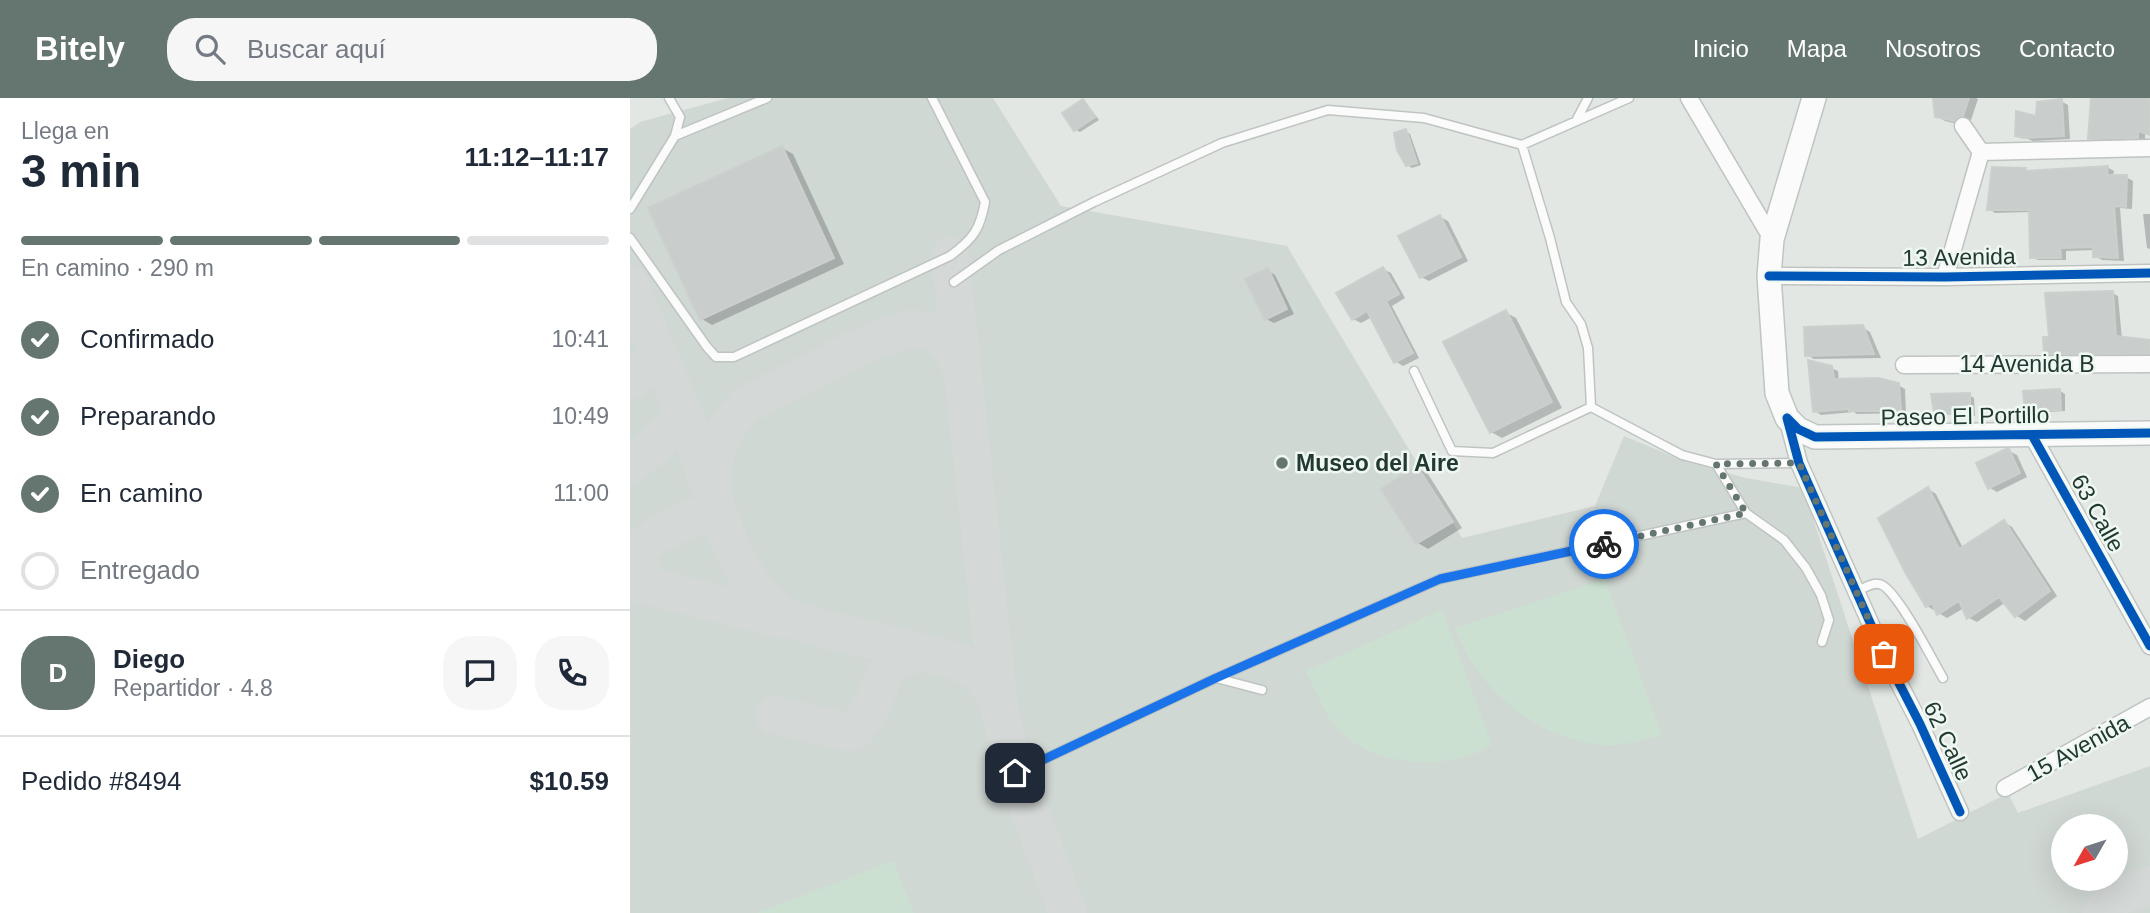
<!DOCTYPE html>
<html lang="es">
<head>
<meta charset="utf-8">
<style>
  :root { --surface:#fff; --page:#f6f6f7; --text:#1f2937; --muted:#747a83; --line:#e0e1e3; --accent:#657670 }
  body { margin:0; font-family:Arial,sans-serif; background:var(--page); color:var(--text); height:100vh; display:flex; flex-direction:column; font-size:26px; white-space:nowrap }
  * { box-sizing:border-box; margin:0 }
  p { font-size:23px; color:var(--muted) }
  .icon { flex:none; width:38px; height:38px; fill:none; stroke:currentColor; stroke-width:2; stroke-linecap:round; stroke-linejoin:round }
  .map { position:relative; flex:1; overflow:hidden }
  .sheet { display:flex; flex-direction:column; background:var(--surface); width:630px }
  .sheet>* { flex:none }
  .needle { width:46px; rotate:231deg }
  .buttons { position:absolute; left:1421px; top:716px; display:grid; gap:14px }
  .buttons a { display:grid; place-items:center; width:77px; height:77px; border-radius:50%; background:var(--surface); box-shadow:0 7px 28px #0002; font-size:35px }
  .pin { position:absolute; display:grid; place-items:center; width:60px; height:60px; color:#fff; margin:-30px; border-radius:14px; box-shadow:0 4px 10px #0006 }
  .courier { position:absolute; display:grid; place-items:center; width:70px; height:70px; margin:-35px; border:5px solid #1a73e8; border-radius:50%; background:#fff; color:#222; box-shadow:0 2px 9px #0007 }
  .summary em { font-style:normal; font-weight:600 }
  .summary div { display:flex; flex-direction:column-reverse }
  .summary { display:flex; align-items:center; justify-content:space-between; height:119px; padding:0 21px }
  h1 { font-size:46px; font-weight:600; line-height:52px }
  .bar { display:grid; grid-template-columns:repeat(4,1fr); gap:10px 7px; align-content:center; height:84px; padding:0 21px }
  .bar i { height:9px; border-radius:5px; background:var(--line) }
  .bar .on { background:var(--accent) }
  .bar p { grid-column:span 4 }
  .line { display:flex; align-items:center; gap:18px; padding:0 21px; border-top:2px solid var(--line) }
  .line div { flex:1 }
  .round { display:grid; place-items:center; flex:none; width:74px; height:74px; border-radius:28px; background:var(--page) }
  ol { padding:0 21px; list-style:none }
  li { display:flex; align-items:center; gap:21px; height:77px }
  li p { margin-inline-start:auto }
  li .icon { padding:7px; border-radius:50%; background:var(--accent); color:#fff; stroke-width:4 }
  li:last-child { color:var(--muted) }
  li i { width:38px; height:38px; border:4px solid var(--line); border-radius:50% }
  header { display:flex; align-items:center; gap:42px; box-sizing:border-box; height:98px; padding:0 35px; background:var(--accent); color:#fff }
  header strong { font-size:33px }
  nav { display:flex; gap:38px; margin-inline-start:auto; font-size:24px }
  .search { width:490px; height:63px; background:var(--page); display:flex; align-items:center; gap:18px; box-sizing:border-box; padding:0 24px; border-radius:28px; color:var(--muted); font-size:26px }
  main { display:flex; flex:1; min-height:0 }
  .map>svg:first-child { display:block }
  .built { fill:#d0d8d4; fill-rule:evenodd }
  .green { fill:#cbe0d0 }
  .shadow { fill:#0003 }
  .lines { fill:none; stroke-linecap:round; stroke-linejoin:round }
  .taxiway { stroke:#d4d8d6; stroke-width:38 }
  .building { fill:#c9cecc; stroke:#cbd0cd; stroke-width:2 }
  .lane-casing { stroke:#bfc4c1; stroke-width:11 }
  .street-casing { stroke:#bfc4c1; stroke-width:19 }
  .secondary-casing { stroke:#bec5c2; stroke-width:26 }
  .lane { stroke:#fbfbfb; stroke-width:8 }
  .street { stroke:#fbfbfb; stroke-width:16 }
  .secondary { stroke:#fbfbfb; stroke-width:23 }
  .cycleway-casing { stroke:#eff7f2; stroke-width:13 }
  .cycleway { stroke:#0057b8; stroke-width:9 }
  .done { stroke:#657670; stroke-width:7; stroke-dasharray:0 12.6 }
  .route { stroke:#1a73e8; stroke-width:9 }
  .poi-dot { fill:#657670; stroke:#eff7f2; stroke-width:2.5 }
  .labels { text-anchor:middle; stroke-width:5; stroke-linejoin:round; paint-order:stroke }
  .street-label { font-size:23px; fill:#213931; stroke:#eff7f2 }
  .poi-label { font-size:23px; font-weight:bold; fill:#213931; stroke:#eff7f2; text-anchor:start }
</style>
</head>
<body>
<header>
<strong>Bitely</strong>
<div class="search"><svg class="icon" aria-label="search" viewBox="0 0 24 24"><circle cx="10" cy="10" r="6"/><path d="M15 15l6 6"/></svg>Buscar aquí</div>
<nav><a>Inicio</a><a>Mapa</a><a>Nosotros</a><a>Contacto</a></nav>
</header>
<main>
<section class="sheet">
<div class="summary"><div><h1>3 min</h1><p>Llega en</p></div><em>11:12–11:17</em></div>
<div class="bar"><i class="on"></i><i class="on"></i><i class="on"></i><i></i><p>En camino · 290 m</p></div>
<ol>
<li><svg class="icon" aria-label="check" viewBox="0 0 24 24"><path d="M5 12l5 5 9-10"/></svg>Confirmado<p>10:41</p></li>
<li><svg class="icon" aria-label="check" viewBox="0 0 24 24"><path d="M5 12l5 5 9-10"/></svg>Preparando<p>10:49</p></li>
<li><svg class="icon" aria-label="check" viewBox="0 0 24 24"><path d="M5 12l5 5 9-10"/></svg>En camino<p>11:00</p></li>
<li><i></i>Entregado</li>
</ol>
<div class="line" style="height:126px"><b class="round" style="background:var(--accent);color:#fff">D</b><div><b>Diego</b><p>Repartidor · 4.8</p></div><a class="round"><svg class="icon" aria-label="chat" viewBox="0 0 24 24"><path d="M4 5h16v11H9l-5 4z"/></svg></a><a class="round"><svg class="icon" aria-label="phone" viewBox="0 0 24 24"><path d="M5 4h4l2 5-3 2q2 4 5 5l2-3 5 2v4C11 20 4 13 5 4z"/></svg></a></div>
<div class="line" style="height:91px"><div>Pedido #8494</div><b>$10.59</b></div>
</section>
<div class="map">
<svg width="1520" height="815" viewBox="0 0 1520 815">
  <rect width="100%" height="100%" fill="#e2e7e4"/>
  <!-- built -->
  <path class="built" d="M98 0H363L431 108 657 148 832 440 965 408 994 338 1057 364 1116 380 1173 390 1288 741 1378 695 1388 715 1520 668V815H0V31L10 24ZM1433 728H1486V780H1433Z"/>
  <!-- green -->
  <path class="green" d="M975 481 1032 638C1014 641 991 649 973 647 906 641 848 592 825 530Z
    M812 512 862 647C854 651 845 656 837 658 792 672 728 663 700 621 691 606 684 589 676 573Z
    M263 763 284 815H127Z"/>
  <!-- shadow -->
  <path class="shadow" d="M1304 0H1346L1348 1 1341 22 1332 27 1315 23 1307 18Z
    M1463 0H1520V37L1515 35V43L1466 44 1459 40Z
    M453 3 457 6 469 22 450 34 446 32Z
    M1431 3 1438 7 1440 41 1403 43 1387 37Z
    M775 33 780 36 791 67 782 70 777 67Z
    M152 50 163 56 214 166 82 227 72 221Z
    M1477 69 1484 73 1483 79H1496L1503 83 1502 111 1490 110 1494 163 1472 162 1465 158V152L1436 153V162H1408L1402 159 1401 114 1365 115 1359 111 1364 71 1395 72 1399 74Z
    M1513 116H1520V151L1517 150Z
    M810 119 818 123 838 163 799 183 791 179Z
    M753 171 761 175 775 200 762 208 789 260 773 268 765 263 742 219 731 225 723 221Z
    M637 172 645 177 664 216 644 225 636 221Z
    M1482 195 1488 198 1492 241 1520 244V258H1422L1416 255 1421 241Z
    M875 214 886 220 932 310 872 340 861 334Z
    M1232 229 1240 234 1251 260 1184 261 1177 257Z
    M1201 270 1208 273 1209 283 1268 287 1275 291 1276 315 1227 316 1224 314 1191 317 1185 313Z
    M1430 293 1435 296V313L1402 315 1397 312Z
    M1339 297 1344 300 1345 318 1311 316 1306 313Z
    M1379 353 1387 357 1397 379 1367 394 1360 390Z
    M787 370 798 376 832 430 798 451 788 445 753 391Z
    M1298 391 1306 396 1333 450 1374 424 1382 429 1427 498 1395 523 1387 518 1376 504 1347 524 1339 520 1334 510 1317 520 1297 508Z"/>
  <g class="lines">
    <!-- taxiway -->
    <path class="taxiway" d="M320 158 369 607
      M0 186C17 231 36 275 55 319 77 373 98 479 148 512 171 528 200 532 228 539 262 547 297 555 331 564L350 577 362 593 370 612 385 675 438 815
      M0 283 28 260
      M0 368 55 320
      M82 393 85 354 98 327 116 307 224 252 265 235 281 231 300 233 317 244 332 271
      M0 484 155 522
      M17 488C0 455 15 442 44 428 58 422 72 416 86 409
      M145 617 217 634H224C230 625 238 615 243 605 256 574 257 559 296 555
      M1471 815 1484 800 1520 787"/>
  </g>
  <!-- building -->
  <path class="building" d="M1303 0H1339L1333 18 1324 23 1305 19Z
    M1461 0H1520V37L1508 33V40L1458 41Z
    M453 1 465 19 444 33 432 15Z
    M1432 1 1434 38 1394 40 1385 38 1386 13 1406 18 1407 4Z
    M776 31 787 65 776 68 767 52 764 35Z
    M152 48 204 160 70 222 18 110Z
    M1478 68 1477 77H1497L1496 109 1484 108 1488 160 1463 159V149L1430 150 1431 160H1400L1399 112H1357L1362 69 1396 70 1395 73Z
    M810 117 831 159 790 180 768 138Z
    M753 169 769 196 756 203 783 255 764 265 737 213 722 222 706 195Z
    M638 170 657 211 635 222 615 181Z
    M1483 193 1486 238 1520 242V256H1414L1413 239H1419L1415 195Z
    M876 212 922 304 860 335 813 244Z
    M1233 227 1244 256 1175 258 1174 229Z
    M1178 262 1202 268 1204 281 1248 280 1269 285 1271 313H1219V311L1183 314Z
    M1430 291 1431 312 1395 313 1393 293Z
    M1340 295V316L1304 314 1301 296Z
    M1376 351H1379L1390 375 1358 391 1346 365Z
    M787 368 823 424 786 446 751 391Z
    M1298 389 1329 451 1374 422 1420 493 1385 519 1369 499 1337 521 1329 503 1307 517 1302 505 1296 509 1275 474 1248 420Z"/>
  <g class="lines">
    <defs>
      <path id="lane" d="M946 23 958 0
        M45 38 137 0
        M892 47 920 140 936 204 951 226 958 250 961 309
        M0 111 45 38 50 19 39 0
        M0 140 77 249 86 259H104L320 158C343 141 350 132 355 104L302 0
        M324 184 369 152 464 104 592 45 698 12 794 20 892 47 999 0
        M784 273 822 353 863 355 961 309
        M961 309 1052 357 1086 366 1169 365
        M1086 366 1116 415 1154 442 1176 470 1191 497 1199 522 1192 544
        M1226 494C1234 490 1244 483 1252 487 1269 496 1302 561 1313 580
        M586 580 632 592
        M385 675 586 580 810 481 1116 415"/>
      <path id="street" d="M1059 0 1142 141
        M1333 28 1351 54
        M1139 178 1315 179 1520 175
        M1315 179 1351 54 1520 50
        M1274 267 1520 266
        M1158 323 1169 365 1254 556 1290 626 1330 714
        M1402 337 1520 548
        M1375 690 1520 609"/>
      <path id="secondary" d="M1184 0 1142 141 1139 178 1147 295 1157 320 1168 331 1185 339 1520 335"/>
    </defs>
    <!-- lane casing -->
    <use href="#lane" class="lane-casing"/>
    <!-- street casing -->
    <use href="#street" class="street-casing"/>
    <!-- secondary casing -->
    <use href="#secondary" class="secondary-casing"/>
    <!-- lane -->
    <use href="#lane" class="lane"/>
    <!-- street -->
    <use href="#street" class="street"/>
    <!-- secondary -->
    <use href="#secondary" class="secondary"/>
    <defs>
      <path id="cycleway" d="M1139 178 1315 179 1520 175
        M1157 320 1169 365 1254 556 1290 626 1330 714
        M1157 320 1168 331 1185 339 1520 335
        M1402 337 1520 548"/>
    </defs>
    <!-- cycleway casing -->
    <use href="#cycleway" class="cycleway-casing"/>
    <!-- cycleway -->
    <use href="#cycleway" class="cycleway"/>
  </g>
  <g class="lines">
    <!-- done -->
    <path class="done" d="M974 446 1116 415 1086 366 1169 365 1254 556"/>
    <!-- route -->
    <path class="route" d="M385 675 586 580 810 481 974 446"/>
  </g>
  <!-- markers -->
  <circle class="poi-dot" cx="652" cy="365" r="7"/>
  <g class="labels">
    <!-- street labels -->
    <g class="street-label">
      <text transform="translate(1329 159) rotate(-1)" y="8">13 Avenida</text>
      <text x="1397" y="274">14 Avenida B</text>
      <text transform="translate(1335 318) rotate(-1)" y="8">Paseo El Portillo</text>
      <text transform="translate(1468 415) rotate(61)" y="8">63 Calle</text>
      <text transform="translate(1318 643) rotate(65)" y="8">62 Calle</text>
      <text transform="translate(1448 650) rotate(-29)" y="8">15 Avenida</text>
    </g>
    <!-- poi labels -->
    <g class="poi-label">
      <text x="666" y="373">Museo del Aire</text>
    </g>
  </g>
</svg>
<div class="buttons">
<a><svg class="needle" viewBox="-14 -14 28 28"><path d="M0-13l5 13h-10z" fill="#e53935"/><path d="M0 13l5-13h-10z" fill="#747a83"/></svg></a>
</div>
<div class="pin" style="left:1254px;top:556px;background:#ea580c"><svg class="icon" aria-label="bag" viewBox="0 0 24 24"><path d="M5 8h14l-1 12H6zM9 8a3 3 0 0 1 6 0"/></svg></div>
<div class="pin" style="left:385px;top:675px;background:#1f2937"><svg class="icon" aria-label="home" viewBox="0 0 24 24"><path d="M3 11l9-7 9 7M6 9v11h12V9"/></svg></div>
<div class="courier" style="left:974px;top:446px"><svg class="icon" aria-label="bike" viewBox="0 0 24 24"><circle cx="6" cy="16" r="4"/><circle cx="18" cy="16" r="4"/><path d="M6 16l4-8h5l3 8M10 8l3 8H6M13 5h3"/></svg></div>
</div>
</main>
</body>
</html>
